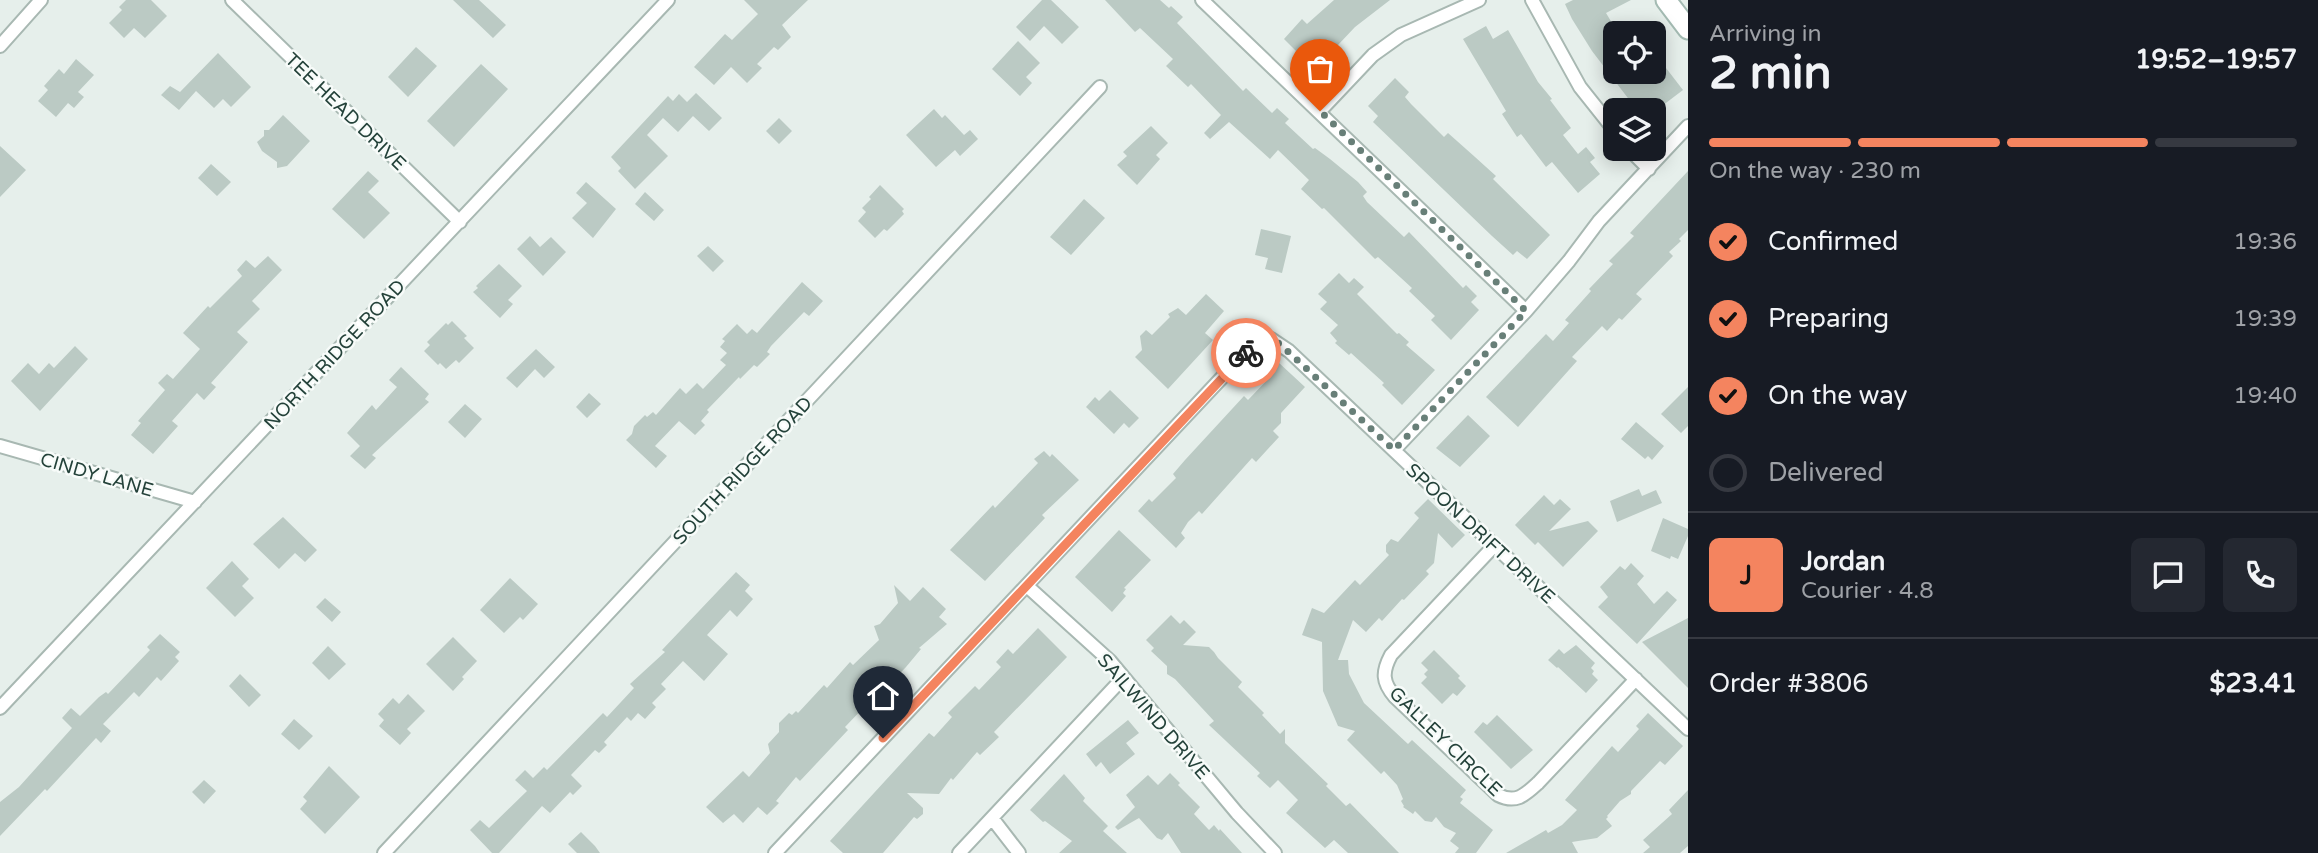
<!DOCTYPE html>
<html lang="en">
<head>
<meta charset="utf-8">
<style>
  :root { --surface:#171b24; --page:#242831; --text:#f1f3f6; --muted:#9ea1a6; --line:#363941; --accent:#f4845f }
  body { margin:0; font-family:"Varela Round",sans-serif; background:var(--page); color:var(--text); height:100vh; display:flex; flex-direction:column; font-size:26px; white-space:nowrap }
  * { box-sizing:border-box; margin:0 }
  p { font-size:23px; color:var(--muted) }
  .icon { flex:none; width:38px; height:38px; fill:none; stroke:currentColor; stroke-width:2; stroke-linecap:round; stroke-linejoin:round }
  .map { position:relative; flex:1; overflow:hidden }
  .details { display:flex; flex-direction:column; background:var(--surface); width:630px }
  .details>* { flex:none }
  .tools { position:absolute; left:1603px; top:21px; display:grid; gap:14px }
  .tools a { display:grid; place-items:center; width:63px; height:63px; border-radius:10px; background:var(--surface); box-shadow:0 4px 18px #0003; font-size:35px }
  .pin { position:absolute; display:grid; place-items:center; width:60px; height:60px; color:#fff; margin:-72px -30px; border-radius:50% 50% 50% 0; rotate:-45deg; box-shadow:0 0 7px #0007 }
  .pin .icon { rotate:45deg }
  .courier { position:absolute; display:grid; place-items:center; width:70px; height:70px; margin:-35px; border:5px solid #f4845f; border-radius:50%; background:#fff; color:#222; box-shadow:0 2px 9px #0007 }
  .headline em { font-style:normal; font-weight:700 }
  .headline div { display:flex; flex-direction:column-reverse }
  .headline { display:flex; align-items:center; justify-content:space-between; height:119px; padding:0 21px }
  h1 { font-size:46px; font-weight:700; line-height:52px }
  .bar { display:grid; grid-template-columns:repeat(4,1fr); gap:10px 7px; align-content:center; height:84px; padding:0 21px }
  .bar i { height:9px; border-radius:5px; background:var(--line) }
  .bar .on { background:var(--accent) }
  .bar p { grid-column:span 4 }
  .line { display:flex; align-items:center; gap:18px; padding:0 21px; border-top:2px solid var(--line) }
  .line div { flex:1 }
  .round { display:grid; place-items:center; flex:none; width:74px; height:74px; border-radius:10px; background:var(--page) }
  ol { padding:0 21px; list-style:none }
  li { display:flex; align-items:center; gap:21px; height:77px }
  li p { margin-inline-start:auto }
  li .icon { padding:7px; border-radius:50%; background:var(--accent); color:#111; stroke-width:4 }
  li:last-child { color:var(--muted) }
  li i { width:38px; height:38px; border:4px solid var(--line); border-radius:50% }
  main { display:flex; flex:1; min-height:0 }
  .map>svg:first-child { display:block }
  .building { fill:#bbcac4 }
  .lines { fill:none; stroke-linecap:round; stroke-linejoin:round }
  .street-casing { stroke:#a8b8b2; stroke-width:16 }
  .secondary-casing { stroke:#a4bbb3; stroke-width:23 }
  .street { stroke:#fff; stroke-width:12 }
  .secondary { stroke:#fff; stroke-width:19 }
  .done { stroke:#687f78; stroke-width:7; stroke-dasharray:0 12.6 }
  .route { stroke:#f4845f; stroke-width:9 }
  .labels { text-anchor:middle; stroke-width:5; stroke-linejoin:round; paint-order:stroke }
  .street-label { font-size:19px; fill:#24423a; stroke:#f7fbf9 }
</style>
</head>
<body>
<main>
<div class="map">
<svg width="1688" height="853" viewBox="0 0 1688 853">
  <rect width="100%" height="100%" fill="#e6efeb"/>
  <!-- building -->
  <path class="building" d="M126 0H151L167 16 145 38 134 28 124 38 109 23 122 10 119 7Z
    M453 0H479L506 25 493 38Z
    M744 0H808L782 25 791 37 778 50 774 47 757 64 762 68 747 83 731 67 714 85 694 67 725 34 732 40 758 14Z
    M1042 0H1051L1079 27 1062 44 1044 26 1030 41 1016 27Z
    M1105 0H1160L1169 8 1171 6 1183 17 1177 23 1243 91 1246 88 1272 113 1277 108 1289 119 1285 123 1313 149 1315 148 1330 159 1358 182 1367 192 1363 196 1367 202 1404 237 1409 232 1463 288 1466 285 1477 296 1471 302 1479 310 1451 340 1431 320 1435 316 1409 291 1412 288 1378 257 1375 259 1324 208 1322 209 1301 189 1309 180 1278 150 1270 159 1229 122 1210 139 1204 133 1221 115 1191 84 1188 87 1166 66 1173 59 1140 28 1135 32Z
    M1334 0H1390L1355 27 1321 63 1310 65 1284 39 1302 19 1307 24Z
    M1573 0H1631L1606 13 1615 28V72H1655L1657 75 1666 68 1683 90 1654 112V110H1647L1643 107 1637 110 1592 51 1572 19 1565 4Z
    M1486 26 1493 39 1508 30 1538 82 1552 99 1550 100 1571 128 1563 135 1578 154 1586 147 1595 158 1590 162 1600 174 1578 193 1552 162 1546 167 1521 134 1517 137 1502 114 1506 111 1463 39Z
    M1018 41 1040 63 1026 77 1032 83 1020 96 992 69Z
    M416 47 437 66 408 97 388 77Z
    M218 53 251 87 231 107 223 99 214 108 196 91 179 110 161 95 170 86 180 92Z
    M76 59 94 75 78 92 84 97 74 108 68 103 56 117 38 101 48 90 44 86 59 69 64 74Z
    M481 64 508 89 454 147 427 121Z
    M1395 78 1409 92 1405 97 1411 104 1444 137 1448 133 1475 157 1496 176 1493 179 1550 235 1527 259 1517 251 1513 255 1492 236 1373 122 1378 116 1368 106Z
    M696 93 722 118 709 131 693 116 678 132 663 118 647 135 668 156 635 189 618 171 621 168 611 157 668 96 673 101 679 94 687 102Z
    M934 109 942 118 945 115 964 135 970 130 978 139 960 156 955 150 936 167 906 135Z
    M283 115 310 141 287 166 277 168V162L262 151 257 142 264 136V130H269Z
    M779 118 792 131 779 144 766 131Z
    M1151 126 1168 143 1156 155 1160 159 1137 185 1117 165 1127 156 1123 152Z
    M0 146 26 170 0 197Z
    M211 164 231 182 217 196 198 178Z
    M368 171 379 181 368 192 390 213 364 239 332 209Z
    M1688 171V230L1679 239 1681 241 1669 252 1673 256 1636 294 1642 299 1622 320 1619 318 1607 331 1602 326 1572 357 1577 361 1518 427 1486 397 1546 334 1553 341 1569 323 1565 320 1591 291 1589 289 1613 264 1609 261 1634 236 1630 233Z
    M586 182 616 209 593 238 572 218 587 203 576 193Z
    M880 185 904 209 902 211 904 214 887 231 884 229 875 238 858 221 866 212 862 208 871 199 869 197Z
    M645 192 664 210 654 221 635 204Z
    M1084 199 1105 218 1071 255 1050 237Z
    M1261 229 1291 236 1282 273 1265 269 1268 258 1255 255Z
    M530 236 540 247 551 237 566 252 543 276 517 249Z
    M708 246 724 261 713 272 697 256Z
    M268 256 282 270 252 301 260 309 237 332 248 342 211 383 216 387 204 400 197 393 172 421 178 426 153 454 131 435 141 423 138 421 165 390 158 383 167 374 173 379 200 349 183 333 208 306 210 308 242 276 237 270 246 260 255 268Z
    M499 264 522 286 508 300 513 304 500 318 473 292 478 288 476 286Z
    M1339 273 1349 283 1354 278 1364 287 1357 294 1397 334 1399 333 1409 342 1406 345 1435 370 1402 405 1382 385 1384 383 1351 353 1349 355 1335 343 1337 341 1330 333 1338 325 1320 309 1327 302 1318 294Z
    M802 282 823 301 809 316 804 312 771 346 767 352 770 354 757 367 754 365 740 379 739 377 707 410 709 412 701 421 705 425 695 435 679 421 655 446 667 456 656 468 626 440 632 434 634 426 645 415 647 417 653 412 656 415 680 388 686 394 697 383 703 389 726 365 720 360 727 353 720 347 725 341 722 339 737 324 747 334 752 329 757 333Z
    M1206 294 1224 311 1205 333 1213 340 1168 389 1135 357 1142 350 1140 336 1146 330 1152 335 1170 317 1168 314 1178 308 1186 315Z
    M452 321 467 336 464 338 474 348 459 363 456 360 446 369 440 363 438 365 424 351 430 345 427 342 446 323 448 325Z
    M75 346 88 359 40 411 11 381 28 363 39 374 49 363 54 368Z
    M536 349 555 367 544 378 535 369 517 388 506 378Z
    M1278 362 1305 387 1281 413V423L1273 431 1279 437 1256 462 1252 458 1202 514 1199 511 1188 522 1181 533 1185 538 1176 548 1138 511 1149 499 1152 502 1176 478 1173 474 1185 460 1244 396 1248 400 1271 376 1267 373Z
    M401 367 429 394 425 399 429 402 372 455 376 458 365 469 350 456 360 446 347 433 372 405 376 410 397 387 389 380Z
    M1688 387V426L1681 433 1661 414Z
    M1110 390 1139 418 1129 428 1124 423 1114 434 1086 407 1095 397 1099 401Z
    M589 393 601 404 587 418 576 407Z
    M465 404 482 419 465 438 448 422Z
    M1468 415 1490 436 1460 467 1436 448Z
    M1636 422 1664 446 1652 460 1648 456 1645 459 1621 439Z
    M1044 451 1050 457 1052 454 1079 480 1042 515 1045 518 985 581 950 550 993 505 995 508 1038 463 1034 459Z
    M1639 489 1642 496 1656 490 1662 503 1617 522 1610 501Z
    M1544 495 1554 505 1560 499 1571 509 1549 531 1588 521 1598 531 1563 567 1538 542 1535 545 1515 525Z
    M1428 499 1465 535 1452 548 1438 533 1434 563 1426 571 1429 574 1404 600 1402 599 1382 621 1379 618 1366 632 1353 620 1338 660H1348L1349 674 1364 703 1408 744 1412 740 1466 790 1460 797 1463 799 1460 803 1493 830 1476 853H1455L1459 848 1450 841 1456 833 1444 827 1436 817 1432 822 1425 821 1415 811 1413 814 1403 807 1404 806 1401 801 1403 799 1397 785 1384 771 1381 774 1347 740 1355 731 1338 726 1323 691 1322 642 1302 635 1312 608 1324 613 1355 580 1360 585 1389 555 1386 552V545L1391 539 1398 542 1419 518 1414 513Z
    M283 517 317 550 305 562 295 553 279 569 253 544Z
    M1663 518 1688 529V536L1678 559 1671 556 1670 559 1651 551Z
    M1119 530 1151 560 1124 588 1126 589 1123 593 1126 596 1112 612 1075 577Z
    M232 561 249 579 242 586 254 598 235 617 206 588Z
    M1631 563 1644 576 1637 584 1654 604 1667 591 1677 600 1637 644 1598 607 1608 597 1600 587 1620 566 1625 570Z
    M736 572 750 585 745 591 753 599 737 617 730 610 707 635 728 654 704 681 683 661 661 684 666 689 652 703 656 707 645 719 638 713 631 721 627 717 604 742 607 745 599 753 595 750 571 775 582 786 573 795 570 792 550 813 542 806 499 853H492L470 830 480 820 489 828 527 791 515 780 525 770 533 778 544 767 547 770 603 713 607 717 634 688 630 684 665 652 662 650Z
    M510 578 538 604 523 620 520 617 504 633 480 610Z
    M894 585 910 601 923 587 946 609 939 617 947 624 919 648 921 649 906 667 870 705 868 703 845 727 848 730 800 781 796 777 776 801 779 803 767 815 758 807 743 823 734 814 723 823 706 807 743 771 749 777 770 753 768 744 779 732V723L789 713 792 715 796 711 798 713 824 685 827 688 850 662 853 665 879 640 874 626 880 624 898 603Z
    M325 598 341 612 332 622 316 607Z
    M1171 615 1180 624 1184 620 1196 632 1183 645 1209 647 1214 652 1218 658 1242 682 1238 687 1264 713 1262 715 1280 734 1285 729V743L1328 784 1326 786 1346 806 1350 803 1399 853H1348L1334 840 1325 848 1286 813 1298 800 1278 780 1270 788 1257 776 1260 773 1209 725 1214 721 1175 679 1167 674V666L1151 651 1154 648 1146 640Z
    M1688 618V688L1642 642Z
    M1038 628 1067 657 994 732 999 737 980 755 977 752 953 780 951 778 939 794 907 793 923 808V814L917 819 914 817 883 853H843L830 841 929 733 934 737 952 717 948 713 975 686 979 690 1001 667 996 662 1008 649 1013 654Z
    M160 634 180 652 175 657 179 661 161 681 157 677 139 697 134 692 103 724 111 731 101 743 96 738 47 791 45 789 0 836V802L19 787 72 728 62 718 71 708 80 716 99 697 106 692 108 694 150 650 147 647Z
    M453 637 477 661 462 677 464 679 453 691 426 664Z
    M1576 645 1595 663 1591 668 1594 671 1592 674 1598 680 1586 693 1558 667 1557 668 1548 660 1559 649 1564 654Z
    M328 646 346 664 329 680 312 663Z
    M1434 650 1460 676 1458 678 1466 686 1457 696 1453 693 1442 704 1421 683 1427 677 1424 674 1428 670 1421 663Z
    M240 674 261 695 249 707 229 686Z
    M408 694 425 711 407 729 411 733 400 745 379 726 384 720 378 714 393 698 399 704Z
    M1648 713 1683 746 1665 765 1660 761 1631 791V794L1620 801 1607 816 1608 817 1606 819 1612 826 1597 838 1572 842 1578 853H1506L1546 830 1548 833 1562 825 1577 810 1565 800 1612 746 1618 752 1639 729 1636 726Z
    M1497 715 1533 750 1511 769 1474 732 1483 722 1487 725Z
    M294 719 313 736 299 750 281 734Z
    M1128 720 1139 733 1126 743 1135 754 1110 774 1101 762 1096 767 1086 754Z
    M329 766 360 797 325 834 300 809 307 801 303 797Z
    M1170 773 1180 783 1178 785 1200 807 1194 814 1209 830 1214 825 1219 831 1220 829 1242 853H1181L1168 833 1162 840 1157 838 1139 818 1118 830 1115 827 1135 807 1126 795 1148 775 1158 785Z
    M1064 774 1085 798 1083 801 1108 826 1103 831 1127 853H1059L1072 841 1045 821 1043 822 1030 810Z
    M204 780 216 791 204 804 192 792Z
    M1688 790V846L1680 853H1643L1650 847 1643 840 1672 814 1669 810Z
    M581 832 595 846 600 853H577L568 844Z"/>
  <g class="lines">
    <defs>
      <path id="street" d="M232 0 460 222
        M1202 0 1526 311
        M1532 0 1580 87 1615 131
        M0 46 41 0
        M1320 111 1373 55 1401 35 1479 0
        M1629 149 1649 169
        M0 446 195 502
        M1394 450 1526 311 1569 261 1599 221 1688 126
        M1494 546 1391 655C1382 672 1382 682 1395 697L1498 795C1516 804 1525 795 1538 783L1636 679
        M1027 586 1110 661 1237 813 1275 853
        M0 708 668 0
        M992 818 1019 853
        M384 853 1100 87
        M775 853 1246 352 1260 342 1271 339 1289 351 1688 729
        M959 853 1123 678"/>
      <path id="secondary" d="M1666 0 1688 29"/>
    </defs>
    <!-- street casing -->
    <use href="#street" class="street-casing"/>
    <!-- secondary casing -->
    <use href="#secondary" class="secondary-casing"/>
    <!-- street -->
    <use href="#street" class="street"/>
    <!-- secondary -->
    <use href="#secondary" class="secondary"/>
  </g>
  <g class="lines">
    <!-- done -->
    <path class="done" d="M1246 353 1260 342 1271 339 1280 344 1394 450 1526 311 1320 111"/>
    <!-- route -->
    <path class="route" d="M883 738 1246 353"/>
  </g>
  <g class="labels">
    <!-- street labels -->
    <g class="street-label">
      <text transform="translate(346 111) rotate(44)" y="7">TEE HEAD DRIVE</text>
      <text transform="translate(334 354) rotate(-47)" y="7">NORTH RIDGE ROAD</text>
      <text transform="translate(742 470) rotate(-47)" y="7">SOUTH RIDGE ROAD</text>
      <text transform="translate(97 474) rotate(16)" y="7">CINDY LANE</text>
      <text transform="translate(1481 533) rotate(43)" y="7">SPOON DRIFT DRIVE</text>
      <text transform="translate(1154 716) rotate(49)" y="7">SAILWIND DRIVE</text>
      <text transform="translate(1446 741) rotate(44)" y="7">GALLEY CIRCLE</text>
    </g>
  </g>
</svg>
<div class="tools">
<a><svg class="icon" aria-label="locate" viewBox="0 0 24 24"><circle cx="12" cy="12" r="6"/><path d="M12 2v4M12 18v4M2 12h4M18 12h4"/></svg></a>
<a><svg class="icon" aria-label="layers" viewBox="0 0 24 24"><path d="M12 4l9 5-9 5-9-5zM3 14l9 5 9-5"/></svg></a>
</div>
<div class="pin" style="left:1320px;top:111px;background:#ea580c"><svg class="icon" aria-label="bag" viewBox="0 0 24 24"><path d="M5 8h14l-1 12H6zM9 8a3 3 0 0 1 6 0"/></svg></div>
<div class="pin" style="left:883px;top:738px;background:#1f2937"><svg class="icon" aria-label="home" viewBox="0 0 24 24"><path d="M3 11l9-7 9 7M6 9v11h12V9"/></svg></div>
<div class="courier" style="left:1246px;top:353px"><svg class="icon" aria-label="bike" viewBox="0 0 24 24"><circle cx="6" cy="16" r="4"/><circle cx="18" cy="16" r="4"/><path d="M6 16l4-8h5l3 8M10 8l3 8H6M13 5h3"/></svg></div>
</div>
<section class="details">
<div class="headline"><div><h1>2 min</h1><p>Arriving in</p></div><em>19:52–19:57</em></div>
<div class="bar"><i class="on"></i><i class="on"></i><i class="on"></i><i></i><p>On the way · 230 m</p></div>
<ol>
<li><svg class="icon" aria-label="check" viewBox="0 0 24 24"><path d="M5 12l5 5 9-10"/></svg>Confirmed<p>19:36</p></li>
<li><svg class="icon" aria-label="check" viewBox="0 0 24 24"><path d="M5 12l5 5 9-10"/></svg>Preparing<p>19:39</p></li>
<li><svg class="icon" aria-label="check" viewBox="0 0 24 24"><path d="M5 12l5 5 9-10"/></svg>On the way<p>19:40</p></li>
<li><i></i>Delivered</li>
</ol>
<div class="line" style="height:126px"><b class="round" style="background:var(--accent);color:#111">J</b><div><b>Jordan</b><p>Courier · 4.8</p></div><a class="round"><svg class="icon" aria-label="chat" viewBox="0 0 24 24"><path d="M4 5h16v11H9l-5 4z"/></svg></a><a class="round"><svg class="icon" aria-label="phone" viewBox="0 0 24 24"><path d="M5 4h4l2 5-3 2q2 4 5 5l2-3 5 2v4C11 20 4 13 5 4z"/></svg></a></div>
<div class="line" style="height:91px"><div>Order #3806</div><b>$23.41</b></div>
</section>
</main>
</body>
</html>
